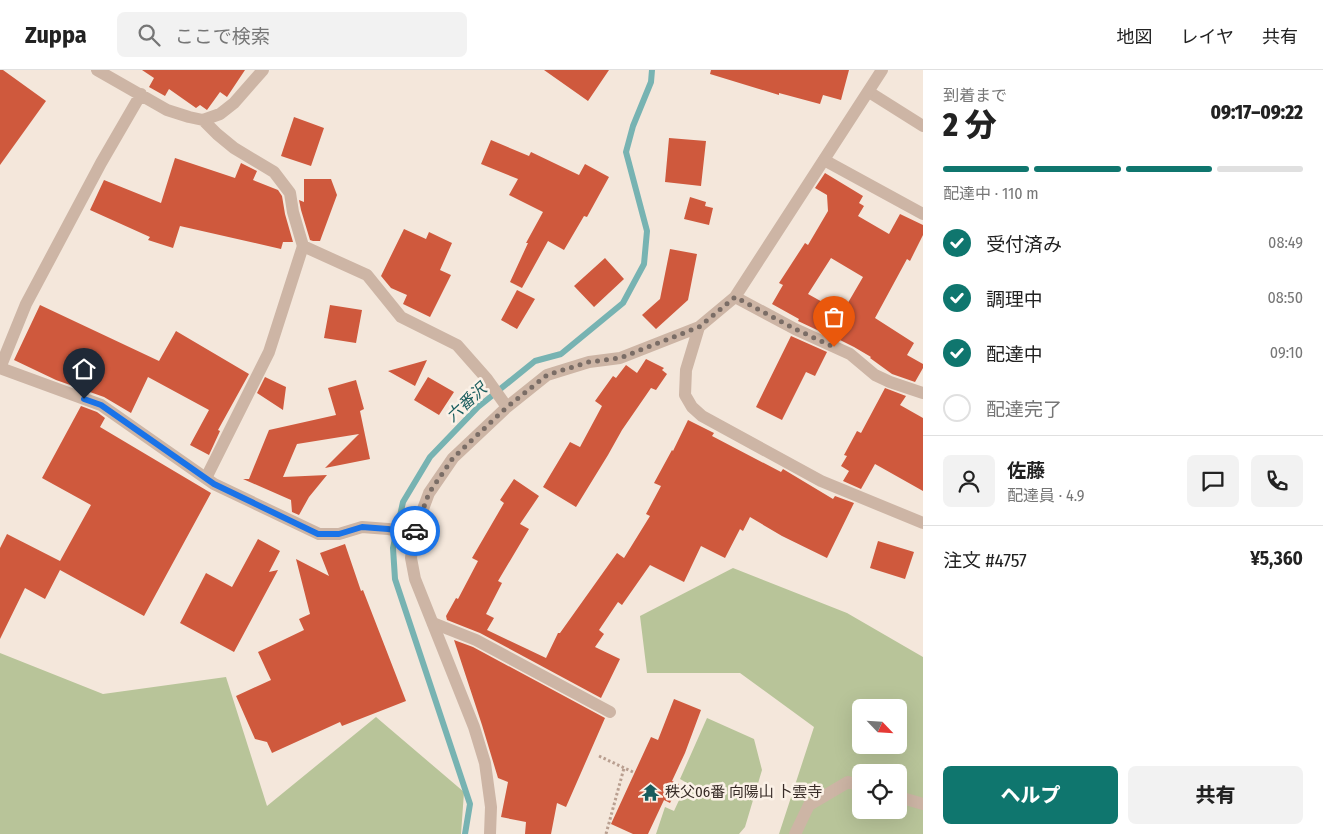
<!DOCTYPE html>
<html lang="ja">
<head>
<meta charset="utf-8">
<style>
  :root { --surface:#fff; --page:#f2f2f2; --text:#222; --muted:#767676; --line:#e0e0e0; --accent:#0f766e }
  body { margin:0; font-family:"Fira Sans Condensed","Noto Sans JP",sans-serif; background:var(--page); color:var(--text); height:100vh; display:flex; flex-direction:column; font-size:19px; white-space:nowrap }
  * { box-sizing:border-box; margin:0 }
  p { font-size:16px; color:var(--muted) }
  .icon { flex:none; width:28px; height:28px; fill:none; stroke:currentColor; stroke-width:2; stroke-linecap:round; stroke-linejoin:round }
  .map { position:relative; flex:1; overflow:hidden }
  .details { display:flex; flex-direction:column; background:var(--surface); width:400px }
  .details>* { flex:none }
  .needle { width:32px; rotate:115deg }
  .buttons { position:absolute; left:852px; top:629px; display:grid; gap:10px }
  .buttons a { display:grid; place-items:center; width:55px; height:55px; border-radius:8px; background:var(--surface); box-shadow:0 5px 20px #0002; font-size:25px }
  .pin { position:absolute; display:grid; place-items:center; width:42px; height:42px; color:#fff; margin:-51px -21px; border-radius:50% 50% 50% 0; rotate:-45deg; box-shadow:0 0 5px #0007 }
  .pin .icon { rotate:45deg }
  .courier { position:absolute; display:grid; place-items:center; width:50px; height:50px; margin:-25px; border:4px solid #1a73e8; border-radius:50%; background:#fff; color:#222; box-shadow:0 1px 6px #0007 }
  .overview em { font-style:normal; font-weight:800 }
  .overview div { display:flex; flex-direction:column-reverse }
  .overview { display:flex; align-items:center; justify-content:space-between; height:85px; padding:0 20px }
  h1 { font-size:32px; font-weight:800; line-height:38px }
  .bar { display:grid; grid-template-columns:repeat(4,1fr); gap:8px 5px; align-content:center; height:60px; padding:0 20px }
  .bar i { height:6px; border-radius:4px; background:var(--line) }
  .bar .current { background:var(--accent) }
  .bar p { grid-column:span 4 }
  .line { display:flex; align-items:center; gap:12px; padding:0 20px; border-top:1px solid var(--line) }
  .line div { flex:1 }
  .round { display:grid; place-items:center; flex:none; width:52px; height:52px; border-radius:8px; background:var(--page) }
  ol { padding:0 20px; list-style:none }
  li { display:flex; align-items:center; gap:15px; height:55px }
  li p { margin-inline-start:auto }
  li .icon { padding:5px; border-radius:50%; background:var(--accent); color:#fff; stroke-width:4 }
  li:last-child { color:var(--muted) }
  li i { width:28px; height:28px; border:2px solid var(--line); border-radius:50% }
  .primary-button { display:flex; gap:10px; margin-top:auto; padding:10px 20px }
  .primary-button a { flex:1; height:58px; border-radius:8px; background:var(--accent); color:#fff; font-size:20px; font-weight:800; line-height:58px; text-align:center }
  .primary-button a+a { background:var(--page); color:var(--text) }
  header { display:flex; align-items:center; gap:30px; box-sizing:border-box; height:70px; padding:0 25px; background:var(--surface); border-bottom:1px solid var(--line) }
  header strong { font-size:24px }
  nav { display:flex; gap:28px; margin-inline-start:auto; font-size:18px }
  .search { width:350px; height:45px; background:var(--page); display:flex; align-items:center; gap:12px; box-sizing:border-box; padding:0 18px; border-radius:8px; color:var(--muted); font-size:19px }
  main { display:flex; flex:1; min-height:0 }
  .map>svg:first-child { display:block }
  .green { fill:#b8c499; fill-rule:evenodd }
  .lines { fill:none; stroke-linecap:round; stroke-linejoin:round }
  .stream { stroke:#77b3b2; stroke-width:6 }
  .building { fill:#cf593d; fill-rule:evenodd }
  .path { stroke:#b99f90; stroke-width:3; stroke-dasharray:2.5 2.5; stroke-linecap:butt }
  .service { stroke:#cdb5a5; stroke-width:12 }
  .minor { stroke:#cdb5a5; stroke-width:12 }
  .done { stroke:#7a6d66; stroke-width:5; stroke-dasharray:0 9 }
  .route { stroke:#1a73e8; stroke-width:6 }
  .labels { text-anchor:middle; stroke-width:5; stroke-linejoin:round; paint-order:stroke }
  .poi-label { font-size:15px; fill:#382c27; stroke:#fbf1e7; text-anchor:start }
  .water-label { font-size:16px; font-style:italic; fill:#195c5d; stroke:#fbf1e7 }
</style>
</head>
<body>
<header>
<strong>Zuppa</strong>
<div class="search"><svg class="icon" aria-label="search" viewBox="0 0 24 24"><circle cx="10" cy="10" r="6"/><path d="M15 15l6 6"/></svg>ここで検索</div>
<nav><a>地図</a><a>レイヤ</a><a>共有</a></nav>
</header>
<main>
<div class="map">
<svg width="923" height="764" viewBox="0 0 923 764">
  <rect width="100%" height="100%" fill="#f4e7db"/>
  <!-- green -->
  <path class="green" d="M733 498 847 543 923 587V764H779L814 657 740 603H647L640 546ZM861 638H899V675H861ZM861 702H899V740H861Z
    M0 583 103 624 226 607 267 736 376 647 464 722 461 764H0Z
    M707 648 754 669 762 700 745 757 739 764H656L665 737 674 741 687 713 680 709Z"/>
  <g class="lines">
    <!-- stream -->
    <path class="stream" d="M465 764 470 734 395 509 393 478 403 432 430 387 478 337 535 291 561 284 623 233 644 194 647 161 626 82 633 56 651 12 652 0"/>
  </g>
  <!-- building -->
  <path class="building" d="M0 0H3L46 31 0 95Z
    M142 0H245L227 27 220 22 207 40 200 35 196 38 169 19 165 26 149 17 154 8Z
    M544 0H609L588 31Z
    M711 0H849L841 30 823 25 820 34 779 23V25L710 4Z
    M294 47 324 58 311 96 281 86Z
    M669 68 706 71 701 116 665 112Z
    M491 70 529 86 531 82 579 105 585 94 609 107 587 147 584 146 564 180 548 171 522 218 510 212 528 173H526L543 142 509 125 518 109 481 94Z
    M175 88 235 108 241 93 257 101 253 110 278 120 282 126 285 144 293 172H283L281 179 180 156 173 178 148 170 150 167 90 140 104 110 161 133Z
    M825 103 863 126 859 133 864 136 858 146 889 164 900 144 923 155V165L910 191 907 189 875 248 914 273 907 285 923 294V298L915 312 892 304 870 288 871 287 854 277 834 267V268L798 251 799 249 772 234 783 215 779 213 805 173 808 175 828 141 827 125 815 118ZM831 188 863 207 842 243 808 224Z
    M304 109H331L337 125 320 171H313L310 170 301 140 299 130 304 132Z
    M690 127 706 132 705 136 713 138 709 155 684 149Z
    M404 159 426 169 429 162 452 173 440 200 451 205 430 247 403 234 407 225 391 218 381 206Z
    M670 179 697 184 688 230 656 259 642 245 660 229Z
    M605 188 624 209 594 237 574 216Z
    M517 220 535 229 517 259 501 250Z
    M40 235 159 291 176 261 249 304 218 360 220 361 209 385 190 375 209 340 148 307 131 343 104 327 56 310 14 290Z
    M330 235 362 240 356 273 324 268Z
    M791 266 827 282 815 306 806 302 782 350 756 337Z
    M646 289 664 298 662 300 667 304 656 320 651 318 622 360 608 385 576 437 543 417 570 372 580 377 602 336 595 331 613 306 616 308 626 295 637 303Z
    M427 290 415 316 388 301Z
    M265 307 286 317 283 340 257 323Z
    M428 307 454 322 439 345 414 330Z
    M356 310 364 339 360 341 370 389 325 398 359 364 297 374 283 407 327 405 309 427 299 445 292 442 291 430 243 409H249L269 360 336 345 328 318Z
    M885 318 906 326 900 335 923 348V421L875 394 861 419 843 411 849 401 841 396 847 386 844 385 857 361 861 363Z
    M81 336 97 342 105 348 100 357 211 423 144 546 60 500 45 529 25 518 0 569V478L7 464 60 491 91 435 42 408Z
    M688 350 714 363 712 366 781 402 783 399 833 429 835 426 854 433 827 488 782 466 750 447 743 461 740 459 725 488 701 476 684 512 650 495 622 535 618 532 599 560 604 564 595 577 620 589 601 628 480 563 447 550 446 546 456 528 458 529 478 491 472 488 504 433 500 430 514 409 539 426 520 454 529 459 498 511 502 513 486 544 494 548 487 560 546 588 558 563H560L617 483 624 488 650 446 646 444 661 416 654 413 672 380 673 381Z
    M258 469 280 481 269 502 278 500 234 582 180 553 206 503 232 517Z
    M878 471 914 482 905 509 870 498Z
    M345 474 361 521 363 520 406 631 342 656 340 652 272 683 267 672 255 669 236 626 271 610 258 582 304 560 299 549 310 544 296 489 329 506 320 483Z
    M454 570 473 577 605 648 566 737 557 733 551 764H525L526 752 501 747 508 712 498 708 482 655Z
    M674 629 701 640 685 683 672 711 679 714 670 733 664 730 648 764H633L611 754 651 667 658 670Z"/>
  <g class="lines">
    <!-- path -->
    <path class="path" d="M599 686 635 703
      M606 764 624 698"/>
    <!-- service -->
    <path class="service" d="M869 22 923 56
      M824 90 923 144
      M206 408 269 282 303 176
      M433 553 476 570 610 642"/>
    <!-- minor -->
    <path class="minor" d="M97 0 167 40 189 47 203 50 220 44 234 33 263 0
      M141 24 101 93 26 234 0 298 101 335 214 414 319 464H339L362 457 388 459 414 463
      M203 50 217 64 234 78 274 102 290 123 293 142 303 176 367 205 401 247 457 275 487 309 507 337
      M735 227 795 259 850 284 875 305 890 312 923 323
      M699 257 686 300 685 325 692 337 702 346 821 411 923 453
      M899 727 923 734
      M490 764 491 737 485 693 474 657 415 509 411 488 414 463 429 423 453 388 507 337 547 305 589 292 620 288 699 257 735 227 882 0
      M795 764 809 735 848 712 861 716"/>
  </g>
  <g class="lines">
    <!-- done -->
    <path class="done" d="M415 461 429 423 453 388 507 337 547 305 589 292 620 288 699 257 735 227 795 259 834 277"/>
    <!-- route -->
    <path class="route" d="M84 329 101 335 214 414 318 464H339L362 457 388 459 414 463 415 461"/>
  </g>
  <!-- icons -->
  <defs>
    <symbol id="temple-bare" viewBox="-9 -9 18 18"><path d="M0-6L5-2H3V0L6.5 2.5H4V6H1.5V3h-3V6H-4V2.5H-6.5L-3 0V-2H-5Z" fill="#195c5d" stroke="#fbf1e7" stroke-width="2.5" paint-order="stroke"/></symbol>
  </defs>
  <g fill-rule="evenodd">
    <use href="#temple-bare" x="638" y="710" width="25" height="25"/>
  </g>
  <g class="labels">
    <!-- poi labels -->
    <g class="poi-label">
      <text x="665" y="727">秩父06番 向陽山 卜雲寺</text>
    </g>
    <!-- water labels -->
    <g class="water-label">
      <text transform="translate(466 332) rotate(-43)" y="6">六番沢</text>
    </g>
  </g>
</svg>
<div class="buttons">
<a><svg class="needle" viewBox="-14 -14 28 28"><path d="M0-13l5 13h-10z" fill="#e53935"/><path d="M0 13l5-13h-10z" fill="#767676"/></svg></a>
<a><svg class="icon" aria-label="locate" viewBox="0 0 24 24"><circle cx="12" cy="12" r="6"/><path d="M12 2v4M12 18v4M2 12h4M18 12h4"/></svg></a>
</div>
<div class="pin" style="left:834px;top:277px;background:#ea580c"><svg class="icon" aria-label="bag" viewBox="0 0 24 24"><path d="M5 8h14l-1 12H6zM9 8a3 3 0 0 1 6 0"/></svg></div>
<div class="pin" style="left:84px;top:329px;background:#1f2937"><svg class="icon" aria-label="home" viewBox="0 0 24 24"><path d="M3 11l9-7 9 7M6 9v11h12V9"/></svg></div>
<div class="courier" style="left:415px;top:461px"><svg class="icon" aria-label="car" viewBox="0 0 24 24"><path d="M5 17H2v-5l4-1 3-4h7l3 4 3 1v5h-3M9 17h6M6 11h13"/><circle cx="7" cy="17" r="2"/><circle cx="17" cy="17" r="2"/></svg></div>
</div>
<section class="details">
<div class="overview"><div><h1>2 分</h1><p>到着まで</p></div><em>09:17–09:22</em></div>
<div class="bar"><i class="current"></i><i class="current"></i><i class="current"></i><i></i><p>配達中 · 110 m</p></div>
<ol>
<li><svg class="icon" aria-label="check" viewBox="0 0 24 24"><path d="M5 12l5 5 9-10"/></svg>受付済み<p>08:49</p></li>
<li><svg class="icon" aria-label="check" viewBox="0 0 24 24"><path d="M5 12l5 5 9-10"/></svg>調理中<p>08:50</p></li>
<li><svg class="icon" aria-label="check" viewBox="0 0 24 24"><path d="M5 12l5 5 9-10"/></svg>配達中<p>09:10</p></li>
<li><i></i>配達完了</li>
</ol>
<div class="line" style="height:90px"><a class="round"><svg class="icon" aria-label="person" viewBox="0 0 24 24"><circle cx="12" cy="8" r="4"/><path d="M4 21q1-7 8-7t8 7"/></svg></a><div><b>佐藤</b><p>配達員 · 4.9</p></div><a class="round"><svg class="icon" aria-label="chat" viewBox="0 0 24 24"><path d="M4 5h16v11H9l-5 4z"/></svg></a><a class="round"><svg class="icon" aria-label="phone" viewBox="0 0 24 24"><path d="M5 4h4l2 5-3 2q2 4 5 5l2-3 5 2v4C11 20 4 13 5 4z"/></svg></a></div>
<div class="line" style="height:65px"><div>注文 #4757</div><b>¥5,360</b></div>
<div class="primary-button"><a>ヘルプ</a><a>共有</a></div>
</section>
</main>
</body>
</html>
